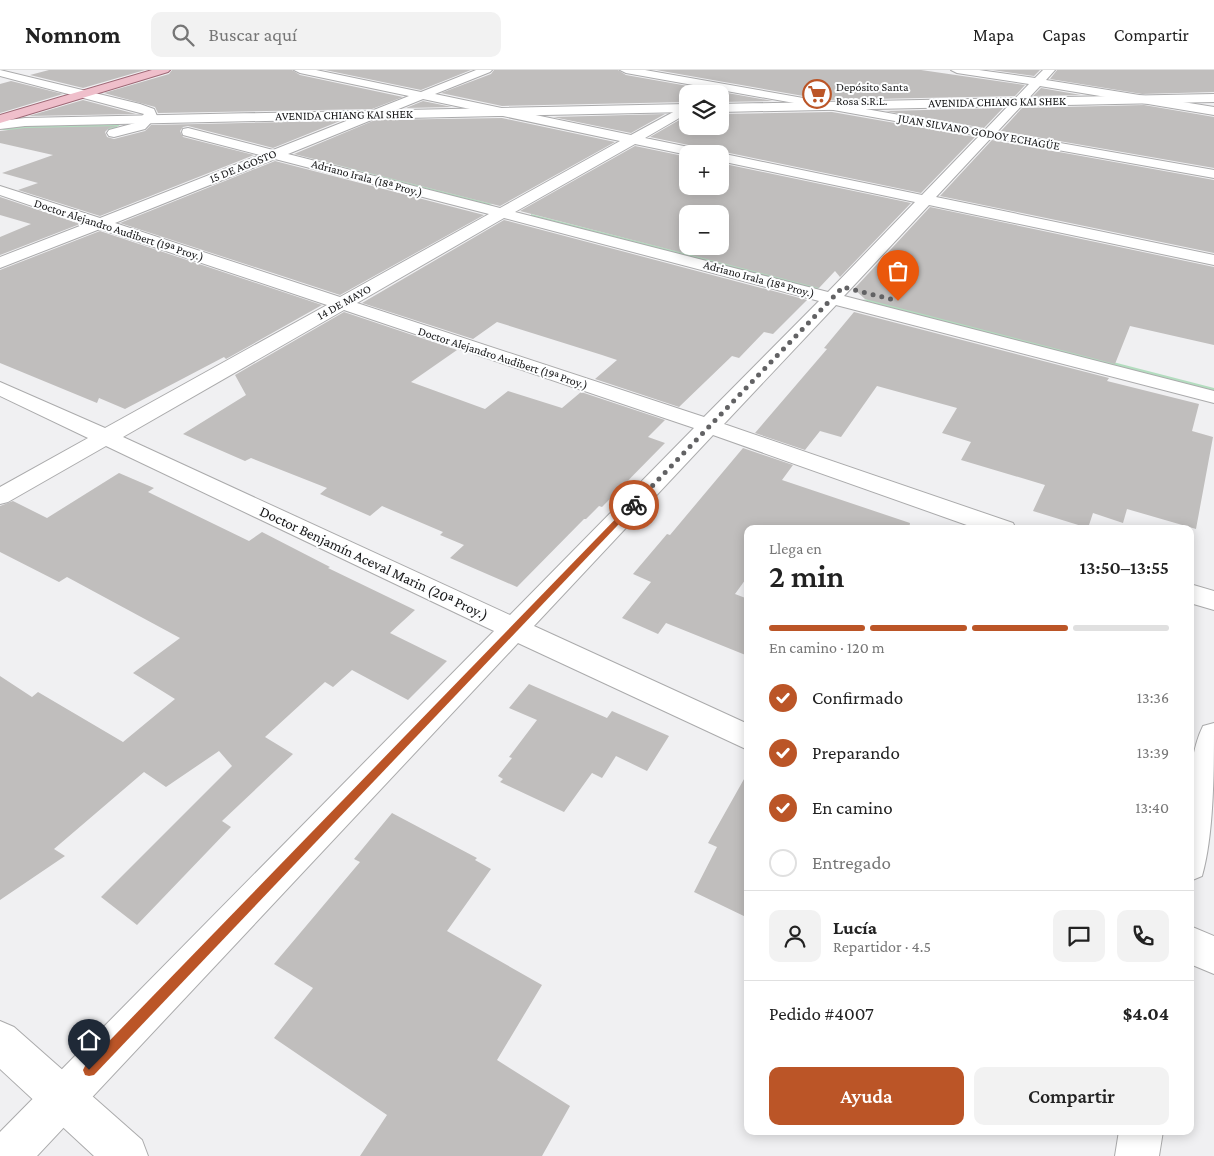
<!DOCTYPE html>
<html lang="es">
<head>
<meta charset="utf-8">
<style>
  :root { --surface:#fff; --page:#f2f2f2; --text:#222; --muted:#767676; --line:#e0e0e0; --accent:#bb5527 }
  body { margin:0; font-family:"Crimson Pro",serif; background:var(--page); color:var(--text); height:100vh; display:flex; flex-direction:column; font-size:19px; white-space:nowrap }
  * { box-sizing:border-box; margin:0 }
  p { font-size:16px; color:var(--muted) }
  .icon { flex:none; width:28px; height:28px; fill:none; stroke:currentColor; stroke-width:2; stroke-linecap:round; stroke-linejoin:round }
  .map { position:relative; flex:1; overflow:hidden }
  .details { position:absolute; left:744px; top:455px; width:450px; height:610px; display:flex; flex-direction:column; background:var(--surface); border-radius:10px; box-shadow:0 2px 12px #0003 }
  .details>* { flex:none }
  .buttons { position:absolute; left:679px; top:15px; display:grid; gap:10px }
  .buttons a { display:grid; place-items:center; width:50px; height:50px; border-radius:10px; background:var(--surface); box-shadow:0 2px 12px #0003; font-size:25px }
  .pin { position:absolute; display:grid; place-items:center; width:42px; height:42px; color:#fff; margin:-51px -21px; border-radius:50% 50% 50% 0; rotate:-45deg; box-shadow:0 0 5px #0007 }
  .pin .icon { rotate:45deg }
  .courier { position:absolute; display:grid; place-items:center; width:50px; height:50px; margin:-25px; border:4px solid #bb5527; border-radius:50%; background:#fff; color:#222; box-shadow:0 1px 6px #0007 }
  .overview em { font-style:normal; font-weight:600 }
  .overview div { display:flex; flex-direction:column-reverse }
  .overview { display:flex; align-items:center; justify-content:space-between; height:85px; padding:0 25px }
  h1 { font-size:32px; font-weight:600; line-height:38px }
  .bar { display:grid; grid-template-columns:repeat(4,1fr); gap:8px 5px; align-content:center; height:60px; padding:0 25px }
  .bar i { height:6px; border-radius:4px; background:var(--line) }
  .bar .current { background:var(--accent) }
  .bar p { grid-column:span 4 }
  .line { display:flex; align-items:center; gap:12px; padding:0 25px; border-top:1px solid var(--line) }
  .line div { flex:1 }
  .round { display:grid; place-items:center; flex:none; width:52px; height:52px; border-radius:10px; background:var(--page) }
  ol { padding:0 25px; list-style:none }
  li { display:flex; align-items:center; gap:15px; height:55px }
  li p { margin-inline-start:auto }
  li .icon { padding:5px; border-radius:50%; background:var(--accent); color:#fff; stroke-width:4 }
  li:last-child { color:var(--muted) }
  li i { width:28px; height:28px; border:2px solid var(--line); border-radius:50% }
  .primary-button { display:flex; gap:10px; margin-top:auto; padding:10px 25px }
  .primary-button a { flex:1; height:58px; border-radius:10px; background:var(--accent); color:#fff; font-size:20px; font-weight:600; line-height:58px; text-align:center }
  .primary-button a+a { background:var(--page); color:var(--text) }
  header { display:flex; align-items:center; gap:30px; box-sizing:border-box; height:70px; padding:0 25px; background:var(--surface); border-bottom:1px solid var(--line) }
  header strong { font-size:24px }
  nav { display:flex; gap:28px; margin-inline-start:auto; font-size:18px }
  .search { width:350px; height:45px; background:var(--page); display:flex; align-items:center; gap:12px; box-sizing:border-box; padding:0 18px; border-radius:10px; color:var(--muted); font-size:19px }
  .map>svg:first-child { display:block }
  .green { fill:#b3ddbf }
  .building { fill:#c0bebd; fill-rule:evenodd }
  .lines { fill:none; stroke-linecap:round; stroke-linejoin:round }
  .street-casing { stroke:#ababac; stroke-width:2 }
  .secondary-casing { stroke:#ababac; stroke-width:2 }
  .primary-casing { stroke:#9d6875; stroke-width:2 }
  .street { fill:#fff; fill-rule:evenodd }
  .secondary { fill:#fff; fill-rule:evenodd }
  .primary { fill:#efbfcb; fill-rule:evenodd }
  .route { fill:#bb5527 }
  .done { stroke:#626264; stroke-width:5; stroke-dasharray:0 9 }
  .labels { text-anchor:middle; stroke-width:4; stroke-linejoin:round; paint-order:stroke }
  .far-poi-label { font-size:12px; fill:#161617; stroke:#fdfeff; text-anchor:start }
  .far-street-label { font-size:12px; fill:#161617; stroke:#fdfeff }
  .street-label { font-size:15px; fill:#161617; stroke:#fdfeff }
</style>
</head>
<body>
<header>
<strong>Nomnom</strong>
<div class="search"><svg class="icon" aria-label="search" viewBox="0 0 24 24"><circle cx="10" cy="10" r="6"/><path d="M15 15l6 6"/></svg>Buscar aquí</div>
<nav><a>Mapa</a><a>Capas</a><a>Compartir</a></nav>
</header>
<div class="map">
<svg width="1214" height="1086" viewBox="0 0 1214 1086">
  <rect width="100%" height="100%" fill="#f0f0f2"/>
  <!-- green -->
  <path class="green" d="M117 53 120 55 115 58 104 60H1L13 55Z
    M296 84 493 134 488 135Z
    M531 144 819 217V218L815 220 531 146Z
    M869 229 1214 318V323L862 230Z"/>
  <!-- building -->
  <path class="building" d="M49 0H145L83 18 30 5Z
    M172 0H292L300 5 403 27 372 39 158 43 155 37 104 23 169 4Z
    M325 0H471L421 20Z
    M494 0H618L626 5 773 31 720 32V24H688V32L502 36 441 23 491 4Z
    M656 0H921L1025 15 1015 26 826 30Z
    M992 0H1040L1034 6Z
    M1057 0H1214V22L1142 24 1050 9Z
    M11 11 63 24 0 43V14Z
    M1041 18 1081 25 1033 26Z
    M83 30 136 44 29 46Z
    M423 31 452 37 406 38Z
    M1144 35 1214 47V98L1001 61 1022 38Z
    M1003 38 984 58 885 41Z
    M832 42 975 67 921 123 720 81 712 84 703 78 650 67 688 45V56H720V44Z
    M665 44 631 63 553 47Z
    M502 48 615 72 500 136 294 84 375 50Z
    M340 51 273 78 188 56 183 57 180 61 183 67 254 85 100 146 18 120 38 113 2 103 53 85 0 73V61L25 58 117 56 109 58 105 62 107 67 114 69 145 61 151 55Z
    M992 70 1214 110V183L940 126Z
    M635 76 688 87V116H720V93L911 133 840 207 835 201 819 218 520 141ZM688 144H720V176H688Z
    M275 91 484 145 340 225 120 153Z
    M0 127 80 154 0 185V167L31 154 0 145Z
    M930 137 1214 197V275L1130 256 1115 294 865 229 854 219Z
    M504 150 807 230 773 264 764 262 739 288 732 286 679 337 595 309 617 290 602 285 497 252 473 269 362 233Z
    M100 161 322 235 226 289 224 287 125 339 99 328 97 333 0 293V200Z
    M344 242 457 280 411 312 485 339 508 321 562 338 581 322 665 350 648 367 665 373 602 437 599 436 586 449H584L517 517 450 488 464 475 440 465 443 462 382 436 370 446 320 424 327 418 251 388 245 391 183 364 246 325 235 305Z
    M854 242 1109 308 1107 311 1199 334 1192 361 1213 367 1196 459 1127 439 1123 453 1093 443 1088 458 1033 441 1045 415 961 390 971 372 942 363 957 338 877 316 841 367 820 361 805 380 755 363 827 279 824 278Z
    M743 378 793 395 782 410 910 453 909 459H748V506L735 524 748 529V586L666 553 658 564 622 548 651 512 633 504 667 464 670 465Z
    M119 403 154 418 148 422 249 471 262 462 330 497 328 498 415 540 390 563 447 591 408 630 352 600 333 617 325 612 265 667 293 684 222 751 231 757 137 855 101 827 232 696 219 681 166 717 144 702 54 779 65 786 0 830V606L32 627 38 622 123 672 175 629 133 603 180 568 67 507 59 512 0 482V436L13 431 47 448Z
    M529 614 607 648 612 641 669 666 647 701 616 686 602 708 592 703 564 742 500 712 503 709 498 706 512 688 509 687 537 650 509 638Z
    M748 702V848L694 822 717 777 708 773Z
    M392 743 477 788 475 790 491 799 447 861 542 915 497 990 570 1036 542 1086H360L387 1045 274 968 313 918 274 894 360 792 354 789Z"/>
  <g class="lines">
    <defs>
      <path id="street" d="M0 0 140 34 154 39 157 46 145 59 114 67 109 66 107 63 109 60 135 53 144 44 0 6Z
        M294 0H316L421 22 476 0H492L490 2 435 24 631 65 688 34V43L645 68 703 80 710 84 688 85 635 74 515 142 828 222 915 132 720 91V84H716L720 83 922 125 979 66 626 3 620 0H645L985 60 1029 14 957 3 951 0H979L1035 8 1043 0H1055L1046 10 1214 37V45L1040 16 997 62 1214 100V108L991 68 936 127 1214 185V195L929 135 844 226 1214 321V333L836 235 724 354 1013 453 1016 459H978L713 365 534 556 748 654V680L518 573 37 1086H0V1062L494 561 106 376 8 432 0 434V417L88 368 0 326V312L105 358 327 235 100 159 0 198V187L85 154 0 125V116L100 148 260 85 183 65 182 62 183 59 188 58 273 80 409 26 300 3ZM423 29 620 71 500 138 288 84ZM275 89 489 144 340 227 115 153ZM504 148 819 231 704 347 357 233ZM344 240 694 358 510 545 123 367Z
        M1190 514 1214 521V540L1190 533Z
        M1190 856 1214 866V904L1190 894Z"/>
      <path id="secondary" d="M1214 24V32L720 42V34Z
        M688 34V42L25 56 0 59V51L25 48Z
        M1214 653C1214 698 1214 765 1202 806L1190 811C1190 766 1183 696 1203 656Z
        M0 951 14 957 142 1070 148 1086H94L0 999Z
        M1119 1061H1163L1159 1086H1115Z"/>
      <path id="primary" d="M152 0H170L168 2 0 53V45Z"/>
    </defs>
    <!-- street casing -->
    <use href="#street" class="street-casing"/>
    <!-- secondary casing -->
    <use href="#secondary" class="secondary-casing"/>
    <!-- primary casing -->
    <use href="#primary" class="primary-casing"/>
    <!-- street -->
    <use href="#street" class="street"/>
    <!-- secondary -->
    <use href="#secondary" class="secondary"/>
    <!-- primary -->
    <use href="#primary" class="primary"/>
  </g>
  <!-- route -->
  <path class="route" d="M631 433 637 435 94 1005 89 1006 85 1005 83 1000 85 996Z"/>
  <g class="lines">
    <!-- done -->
    <path class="done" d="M634 435 843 217 898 231"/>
  </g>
  <!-- icons -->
  <defs>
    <symbol id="supermarket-ring" viewBox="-11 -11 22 22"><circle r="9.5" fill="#fdfeff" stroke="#bb5527" stroke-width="1.5"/><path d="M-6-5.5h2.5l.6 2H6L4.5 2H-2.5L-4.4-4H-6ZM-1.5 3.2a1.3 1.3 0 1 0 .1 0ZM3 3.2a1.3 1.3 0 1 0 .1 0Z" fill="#bb5527"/></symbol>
  </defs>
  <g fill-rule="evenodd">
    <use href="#supermarket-ring" x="801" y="8" width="32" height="32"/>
  </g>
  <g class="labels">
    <!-- far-poi labels -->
    <g class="far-poi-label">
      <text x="836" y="21">Depósito Santa<tspan x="836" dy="14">Rosa S.R.L.</tspan></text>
    </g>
    <!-- far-street labels -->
    <g class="far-street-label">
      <text transform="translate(997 32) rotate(-1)" y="4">AVENIDA CHIANG KAI SHEK</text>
      <text transform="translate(344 45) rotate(-1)" y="4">AVENIDA CHIANG KAI SHEK</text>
      <text transform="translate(979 62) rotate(10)" y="4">JUAN SILVANO GODOY ECHAGÜE</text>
      <text transform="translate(243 96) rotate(-22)" y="4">15 DE AGOSTO</text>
      <text transform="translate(367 108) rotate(15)" y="4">Adriano Irala (18ª Proy.)</text>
      <text transform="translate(119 160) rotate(18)" y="4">Doctor Alejandro Audibert (19ª Proy.)</text>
      <text transform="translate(759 209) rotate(15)" y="4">Adriano Irala (18ª Proy.)</text>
      <text transform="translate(344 232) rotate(-29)" y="4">14 DE MAYO</text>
      <text transform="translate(503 288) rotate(18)" y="4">Doctor Alejandro Audibert (19ª Proy.)</text>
    </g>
    <!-- street labels -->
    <g class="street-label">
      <text transform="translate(374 493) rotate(25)" y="5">Doctor Benjamín Aceval Marin (20ª Proy.)</text>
    </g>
  </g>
</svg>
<div class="buttons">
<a><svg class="icon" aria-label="layers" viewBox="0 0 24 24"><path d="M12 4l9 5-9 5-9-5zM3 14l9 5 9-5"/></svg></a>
<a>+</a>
<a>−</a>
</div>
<div class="pin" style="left:898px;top:231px;background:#ea580c"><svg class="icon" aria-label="bag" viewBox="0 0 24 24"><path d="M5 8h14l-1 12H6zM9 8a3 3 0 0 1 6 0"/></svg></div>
<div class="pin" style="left:89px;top:1000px;background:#1f2937"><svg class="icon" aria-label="home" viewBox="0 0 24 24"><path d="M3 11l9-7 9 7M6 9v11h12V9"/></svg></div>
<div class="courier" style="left:634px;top:435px"><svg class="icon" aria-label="bike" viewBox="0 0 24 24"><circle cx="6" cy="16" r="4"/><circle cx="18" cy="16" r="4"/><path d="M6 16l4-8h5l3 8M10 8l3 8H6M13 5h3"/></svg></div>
<section class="details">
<div class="overview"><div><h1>2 min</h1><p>Llega en</p></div><em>13:50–13:55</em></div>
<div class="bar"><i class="current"></i><i class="current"></i><i class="current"></i><i></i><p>En camino · 120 m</p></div>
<ol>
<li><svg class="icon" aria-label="check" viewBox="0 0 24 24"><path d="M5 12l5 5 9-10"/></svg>Confirmado<p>13:36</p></li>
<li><svg class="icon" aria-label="check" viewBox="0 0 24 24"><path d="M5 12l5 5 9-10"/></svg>Preparando<p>13:39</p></li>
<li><svg class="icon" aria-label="check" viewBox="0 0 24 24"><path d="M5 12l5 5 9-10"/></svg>En camino<p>13:40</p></li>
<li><i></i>Entregado</li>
</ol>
<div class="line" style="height:90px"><a class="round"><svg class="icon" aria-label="person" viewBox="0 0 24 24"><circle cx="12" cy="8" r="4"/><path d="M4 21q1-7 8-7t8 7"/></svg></a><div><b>Lucía</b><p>Repartidor · 4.5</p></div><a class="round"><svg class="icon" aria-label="chat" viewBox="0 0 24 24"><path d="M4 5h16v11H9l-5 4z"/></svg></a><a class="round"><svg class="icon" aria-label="phone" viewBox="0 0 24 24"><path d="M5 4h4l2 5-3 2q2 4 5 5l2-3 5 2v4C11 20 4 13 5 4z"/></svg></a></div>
<div class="line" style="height:65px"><div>Pedido #4007</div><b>$4.04</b></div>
<div class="primary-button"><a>Ayuda</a><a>Compartir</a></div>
</section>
</div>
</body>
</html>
